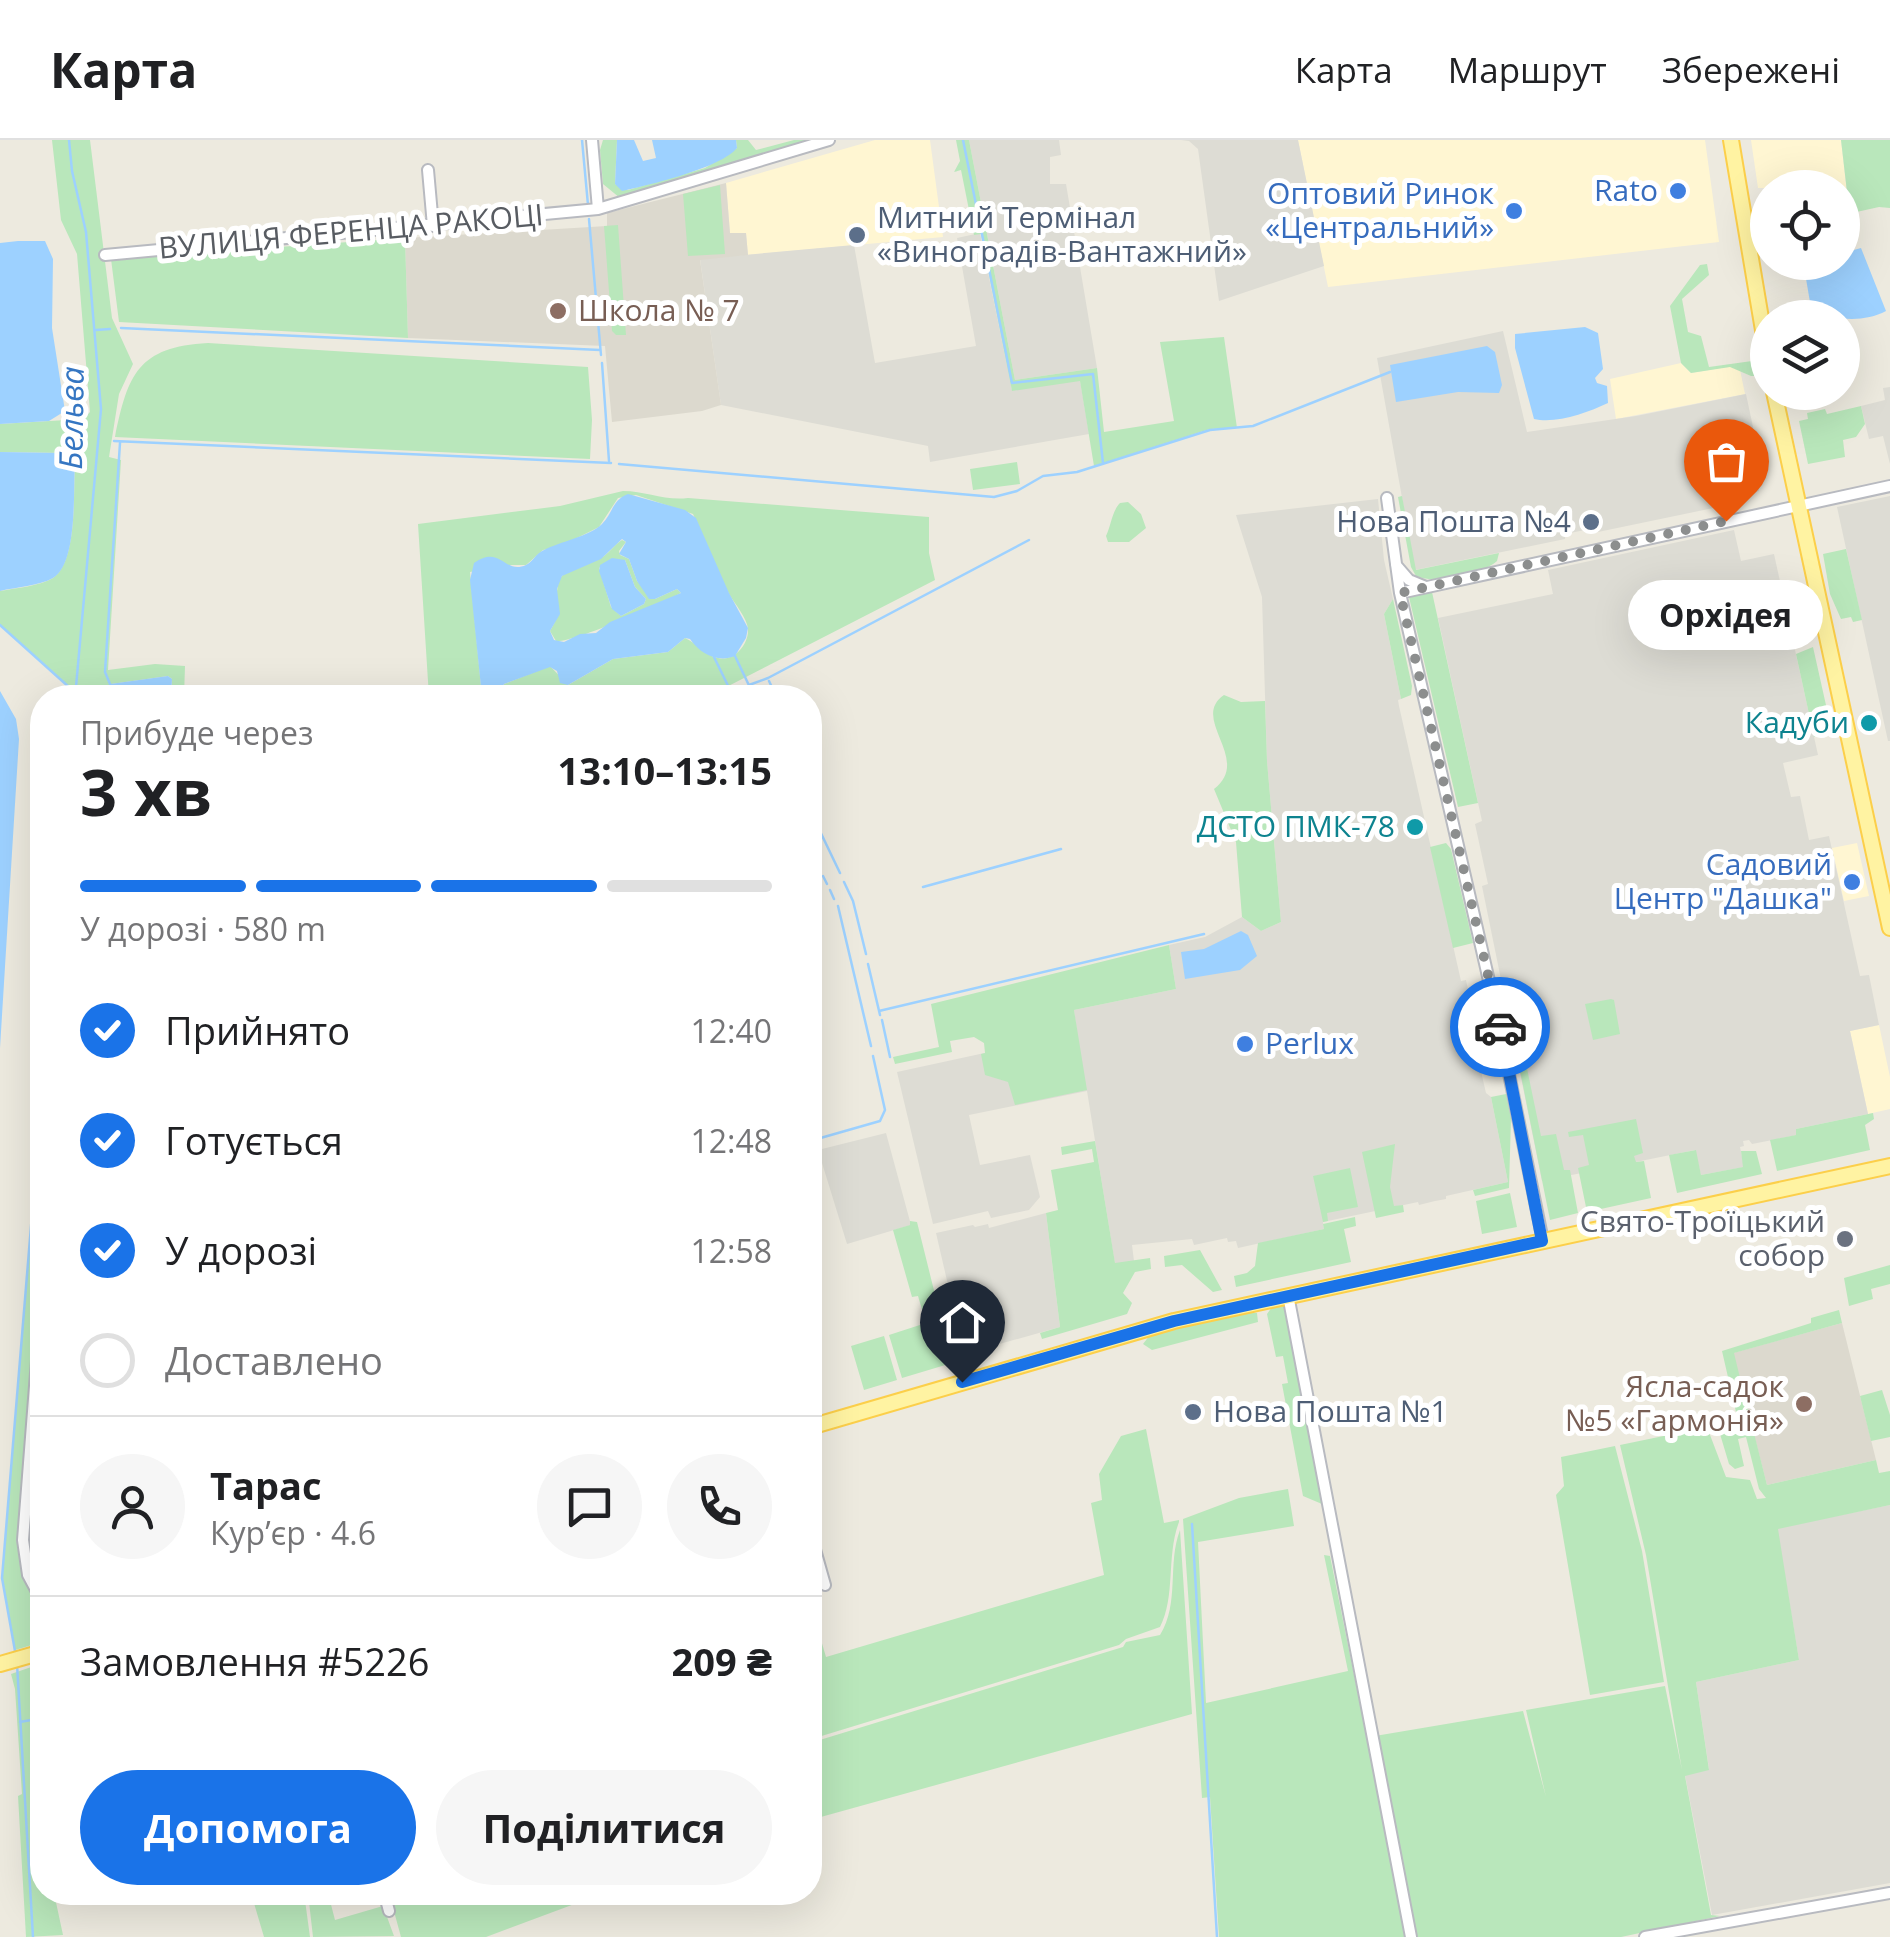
<!DOCTYPE html>
<html lang="uk">
<head>
<meta charset="utf-8">
<style>
  :root { --surface:#fff; --page:#f6f6f6; --text:#202124; --muted:#757577; --line:#e0e0e0; --accent:#1a73e8 }
  body { margin:0; font-family:"Open Sans",sans-serif; background:var(--page); color:var(--text); height:100vh; display:flex; flex-direction:column; font-size:38px; white-space:nowrap }
  * { box-sizing:border-box; margin:0 }
  p { font-size:32px; color:var(--muted) }
  .icon { flex:none; width:55px; height:55px; fill:none; stroke:currentColor; stroke-width:2; stroke-linecap:round; stroke-linejoin:round }
  .map { position:relative; flex:1; overflow:hidden }
  .details { position:absolute; left:30px; top:545px; width:792px; height:1220px; display:flex; flex-direction:column; background:var(--surface); border-radius:40px; box-shadow:0 10px 40px #0002 }
  .details>* { flex:none }
  .fabs { position:absolute; left:1750px; top:30px; display:grid; gap:20px }
  .fabs a { display:grid; place-items:center; width:110px; height:110px; border-radius:50%; background:var(--surface); box-shadow:0 10px 40px #0002; font-size:50px }
  .pin { position:absolute; display:grid; place-items:center; width:85px; height:85px; color:#fff; margin:-102px -42px; border-radius:50% 50% 50% 0; rotate:-45deg; box-shadow:0 0 10px #0007 }
  .pin .icon { rotate:45deg }
  .courier { position:absolute; display:grid; place-items:center; width:100px; height:100px; margin:-50px; border:8px solid #1a73e8; border-radius:50%; background:#fff; color:#222; box-shadow:0 2px 12px #0007 }
  .bubble { position:absolute; height:70px; border-radius:35px; background:var(--surface); box-shadow:0 10px 40px #0002; font-size:32px; font-weight:700; line-height:70px; text-align:center }
  .overview em { font-style:normal; font-weight:700 }
  .overview div { display:flex; flex-direction:column-reverse }
  .overview { display:flex; align-items:center; justify-content:space-between; height:170px; padding:0 50px }
  h1 { font-size:65px; font-weight:700; line-height:75px }
  .bar { display:grid; grid-template-columns:repeat(4,1fr); gap:15px 10px; align-content:center; height:120px; padding:0 50px }
  .bar i { height:12px; border-radius:8px; background:var(--line) }
  .bar .current { background:var(--accent) }
  .bar p { grid-column:span 4 }
  .line { display:flex; align-items:center; gap:25px; padding:0 50px; border-top:2px solid var(--line) }
  .line div { flex:1 }
  .round { display:grid; place-items:center; flex:none; width:105px; height:105px; border-radius:52px; background:var(--page) }
  ol { padding:0 50px; list-style:none }
  li { display:flex; align-items:center; gap:30px; height:110px }
  li p { margin-inline-start:auto }
  li .icon { padding:10px; border-radius:50%; background:var(--accent); color:#fff; stroke-width:4 }
  li:last-child { color:var(--muted) }
  li i { width:55px; height:55px; border:5px solid var(--line); border-radius:50% }
  .cta { display:flex; gap:20px; margin-top:auto; padding:20px 50px }
  .cta a { flex:1; height:115px; border-radius:60px; background:var(--accent); color:#fff; font-size:40px; font-weight:700; line-height:115px; text-align:center }
  .cta a+a { background:var(--page); color:var(--text) }
  header { display:flex; align-items:center; gap:60px; box-sizing:border-box; height:140px; padding:0 50px; background:var(--surface); border-bottom:2px solid var(--line) }
  header strong { font-size:48px }
  nav { display:flex; gap:55px; margin-inline-start:auto; font-size:35px }
  .map>svg:first-child { display:block }
  .commercial { fill:#fff6d2 }
  .industrial { fill:#dddcd4 }
  .education { fill:#dcd9ce }
  .green { fill:#b9e7bb; fill-rule:evenodd }
  .water { fill:#9dd1ff; fill-rule:evenodd }
  .lines { fill:none; stroke-linecap:round; stroke-linejoin:round }
  .stream { stroke:#9dd1ff; stroke-width:2.5 }
  .minor-casing { stroke:#b8bac0; stroke-width:14 }
  .major-casing { stroke:#fccf4a; stroke-width:18 }
  .minor { stroke:#fff; stroke-width:10 }
  .major { stroke:#fff3a2; stroke-width:14 }
  .done { stroke:#8c8e8e; stroke-width:10; stroke-dasharray:0 18 }
  .route { stroke:#1a73e8; stroke-width:12 }
  .shop-dot { fill:#3f7fe0; stroke:#fff; stroke-width:4 }
  .service-dot { fill:#5c6f8a; stroke:#fff; stroke-width:4 }
  .education-dot { fill:#8d6e63; stroke:#fff; stroke-width:4 }
  .culture-dot { fill:#0f9aa8; stroke:#fff; stroke-width:4 }
  .worship-dot { fill:#6b7280; stroke:#fff; stroke-width:4 }
  .labels { text-anchor:middle; stroke-width:10; stroke-linejoin:round; paint-order:stroke }
  .shop-label { font-size:30px; fill:#366cbe; stroke:#fff; text-anchor:end }
  .service-label { font-size:30px; fill:#4e5e75; stroke:#fff; text-anchor:start }
  .street-label { font-size:30px; fill:#585c62; stroke:#fff }
  .education-label { font-size:30px; fill:#785e54; stroke:#fff; text-anchor:start }
  .culture-label { font-size:30px; fill:#0d838f; stroke:#fff; text-anchor:end }
  .worship-label { font-size:30px; fill:#5b616d; stroke:#fff; text-anchor:end }
  .water-label { font-size:32px; font-style:italic; fill:#3576c2; stroke:#fff }
</style>
</head>
<body>
<header>
<strong>Карта</strong>
<nav><a>Карта</a><a>Маршрут</a><a>Збережені</a></nav>
</header>
<div class="map">
<svg width="1890" height="1797" viewBox="0 0 1890 1797">
  <rect width="100%" height="100%" fill="#edeadf"/>
  <!-- commercial -->
  <path class="commercial" d="M875 0H930L943 97 748 115 746 93 730 94 726 43Z
    M1298 0H1705L1719 102 1328 147Z
    M1751 0H1841L1847 53 1843 54 1842 48H1758Z
    M1681 223 1691 233 1739 225 1745 254 1616 279 1610 239Z
    M1857 703 1869 756 1844 761 1832 708Z
    M1879 885 1890 937V969L1868 974 1850 891Z"/>
  <!-- industrial -->
  <path class="industrial" d="M969 0H1059L1061 15 1050 17V44H1066L1097 228 1015 240Z
    M1181 0H1298L1324 126 1219 161 1198 9 1189 1Z
    M980 93 1012 250 1080 240 1089 294 930 322 928 306 721 265 700 119 854 105 875 223 976 206 957 98Z
    M1503 191 1527 292 1636 276 1746 254 1757 306 1750 308 1759 351 1746 354 1747 361 1598 392 1595 388 1565 394V399L1415 430 1377 218Z
    M1890 247V324L1883 296 1869 299 1861 266 1885 260 1883 248Z
    M1890 356V601H1888L1837 367Z
    M1378 359 1384 420 1393 459 1384 474 1401 559 1398 560 1399 566 1461 841 1466 840 1475 882 1470 884 1486 953 1491 957 1508 1042 1446 1056V1059L1435 1061 1419 1065 1418 1062 1323 1082 1324 1089 1238 1108 1236 1101 1228 1102 1227 1098 1194 1105 1192 1099 1132 1105 1134 1121 1115 1124 1087 951 969 975 980 1025 1030 1015 1040 1057 1029 1070 991 1078 988 1071 933 1084 897 932 1077 893 1074 870 1176 849 1169 805 1205 797 1242 777 1261 791 1281 782 1267 621 1262 457 1236 375Z
    M1734 390 1741 421 1774 414 1818 615 1783 623 1791 657 1800 656 1809 700 1829 696 1860 836 1869 835 1879 885 1850 891 1868 974 1796 989 1797 995 1752 1004 1749 1000 1743 1001 1744 1006 1740 1007 1744 1027 1701 1035 1695 1010 1542 1041 1482 746 1488 744 1475 684 1482 681 1438 478 1553 454 1548 430Z
    M886 993 911 1085 847 1104 818 1010Z
    M1046 1073 1060 1187 964 1214 936 1093 973 1085 975 1087 988 1084 989 1088Z
    M1890 1365V1743L1712 1775 1685 1635 1709 1629 1696 1542 1799 1520 1777 1388Z"/>
  <!-- education -->
  <path class="education" d="M726 43 730 93H746L748 115 700 120 721 265 702 271 612 282 605 206 408 198 405 98 607 86V73Z
    M1842 1183 1876 1320 1767 1345 1733 1213Z"/>
  <!-- green -->
  <path class="green" d="M52 0H90L112 178 133 224 119 254 109 317 121 320 108 530 155 524 185 526 184 557H171L172 539 168 536 111 544 105 557H73L69 548 0 485V451C16 448 40 446 53 438 78 421 73 351 75 324L73 318 64 313 0 312V284L83 279 90 272 77 114 61 80Z
    M603 0H617L615 44 628 50 705 28 737 8 736 0H748L756 10 794 0H813L620 58 603 44 600 10Z
    M956 0H969L1015 240 1097 228 1104 292 1174 281 1160 202 1224 197 1237 288 1210 289 1094 326 1080 241 1012 251 981 94 974 95 961 30 954 32 960 21Z
    M1841 0H1890V68L1879 67 1843 75V54L1847 52Z
    M720 45 725 114 688 116 683 54Z
    M618 85 626 195H616L612 191 604 86Z
    M405 98 408 198 119 182 111 119Z
    M1707 124 1709 135 1682 159 1688 192 1701 196 1709 227 1752 221 1759 229V236H1751L1730 227 1691 233 1681 223 1670 166 1700 125Z
    M208 203 588 227 592 280 590 319 115 297C128 234 138 207 208 203Z
    M1861 266 1865 284 1856 297 1843 300 1845 317 1808 324 1799 281 1808 279 1807 273 1825 269 1827 274Z
    M1017 322 1020 344 973 350 970 329Z
    M623 351C646 351 665 361 688 358L929 377V413L935 440 707 557H497L504 544 550 526 568 545 613 519 668 512 685 498C697 503 703 515 718 518 733 522 749 505 748 489 747 478 735 464 729 454 716 428 705 400 693 374L636 355 618 358 599 387 561 406 543 410 526 425H507L470 432 482 557H429L418 384 560 366Z
    M1402 356 1416 430 1499 413 1497 421C1481 435 1436 445 1416 436L1411 427 1398 357Z
    M1128 362 1141 374 1146 388 1129 402H1108L1106 396C1111 386 1112 371 1120 363Z
    M622 400 626 402 619 411 620 415 629 419 637 441 655 459 677 449 681 453C661 464 573 503 556 501L550 491C566 463 553 470 558 445 562 424 590 426 604 416 611 411 615 404 622 400ZM625 420 635 447 646 459 644 464 621 476 611 467 599 428 607 422Z
    M1846 409 1862 480 1853 482 1851 477 1841 479 1830 454 1823 414Z
    M1432 452 1478 663 1458 667 1409 457Z
    M1393 459 1412 546 1411 555 1401 559 1384 474Z
    M1813 507 1830 583 1814 597 1796 514Z
    M1224 555 1241 562 1265 561 1267 621 1281 782 1261 791 1242 777 1236 702 1214 649C1253 619 1189 579 1224 555Z
    M1446 703 1451 709 1473 803 1453 808 1430 707Z
    M1169 805 1176 849 1074 870 1087 950 1015 965 1008 942 985 935 981 914 985 913 984 903 974 897 950 901 952 912 895 924 893 917 939 907 931 864Z
    M1611 859 1614 860 1620 894 1593 900 1585 864Z
    M1515 881 1518 885 1541 996 1556 994 1564 1030H1570L1578 1073 1550 1080 1510 881Z
    M42 953V1156L23 1414 42 1461V1502L15 1510 2 1438Z
    M1506 954 1511 978 1509 1048 1475 1056 1473 1050 1508 1042 1491 957Z
    M1873 973 1874 979 1865 985 1870 1010 1777 1031 1770 1000 1796 995V989Z
    M1636 979 1643 1013 1634 1016 1636 1022 1644 1021 1651 1058 1587 1072 1578 1028 1589 1025 1583 995 1569 997 1568 992Z
    M1095 1001 1115 1123 1150 1118 1151 1129 1135 1132 1123 1153 1132 1163 1127 1174 1042 1199 1040 1193 1060 1187 1046 1073 1058 1070 1051 1030 1094 1022 1092 1009 1062 1015 1061 1007Z
    M1395 1004 1390 1047 1394 1066 1403 1065 1404 1072 1376 1078 1362 1012Z
    M1696 1010 1701 1035 1743 1027 1741 1011H1756L1762 1034 1677 1053 1669 1015Z
    M1350 1028 1358 1067 1327 1073 1328 1081 1323 1082 1313 1036Z
    M1510 1053 1517 1087 1482 1094 1476 1061Z
    M1355 1077 1356 1086 1344 1089 1351 1122 1236 1147 1234 1136 1247 1133 1255 1126 1258 1103 1324 1089 1323 1084Z
    M910 1081 917 1082 952 1223 902 1238 889 1195 926 1183 918 1156 912 1157 893 1090 910 1085Z
    M1200 1110 1222 1150 1213 1152 1182 1125 1165 1127 1164 1116Z
    M1890 1125V1144L1871 1149 1873 1159 1849 1166 1844 1138Z
    M1281 1165 1286 1167 1322 1364 1303 1356 1282 1244 1288 1243 1283 1216 1276 1217 1267 1174 1272 1167Z
    M1839 1170 1842 1183 1734 1213 1748 1271 1736 1272 1722 1211 1811 1183V1178Z
    M1245 1172 1257 1173 1258 1182 1152 1210 1143 1204 1150 1195Z
    M884 1196 897 1240 864 1250 851 1206Z
    M42 1221V1407L35 1431 30 1427 28 1413Z
    M1882 1250 1890 1275V1297L1871 1301 1860 1256Z
    M1750 1277 1767 1345 1876 1320 1879 1333 1890 1331V1365L1778 1389 1799 1520 1696 1542 1709 1630 1685 1636 1711 1775 1720 1776 1621 1797H1414L1375 1596 1523 1571 1546 1657 1526 1570 1665 1546 1682 1630 1646 1415 1620 1305 1707 1287 1726 1337 1750 1340 1757 1359 1766 1358 1759 1349 1746 1297 1738 1299 1744 1326 1735 1329 1729 1324 1717 1284Z
    M1146 1289 1164 1383 1179 1380V1382C1166 1416 1176 1456 1160 1487L1126 1499 1119 1505 815 1598 810 1578V1503L821 1500 826 1517 1104 1435 1091 1363 1102 1360 1099 1334 1121 1296Z
    M1615 1306 1642 1411 1664 1542 1590 1555 1556 1355 1564 1346 1561 1317Z
    M1288 1349 1294 1386 1198 1402 1206 1563 1348 1531 1324 1415 1330 1416 1407 1797H1219L1210 1657 1202 1658 1183 1379 1239 1358Z
    M1180 1390 1192 1574 810 1680V1603L1123 1507 1126 1502 1160 1495C1180 1463 1167 1424 1180 1390Z
    M40 1524 42 1540V1752L54 1753 63 1795 26 1797 18 1656 22 1654 15 1549 11 1534Z
    M251 1753H304L310 1797H264Z
    M308 1753H328L335 1780 383 1766 394 1796 313 1797Z
    M389 1753H604L486 1797H401Z"/>
  <!-- water -->
  <path class="water" d="M617 0H634L643 21 656 18 652 0H736L737 8C721 28 649 45 622 51L615 44Z
    M18 101H45L53 119 52 188 65 271 49 281 0 284V103Z
    M1861 108 1886 171C1863 183 1833 181 1811 168L1804 127 1815 123 1842 122 1843 113Z
    M1585 187 1598 193 1603 229 1595 238 1597 243 1607 246 1608 263C1587 273 1556 284 1534 279L1515 208V194Z
    M1487 206 1495 212 1502 245 1499 253 1458 252 1396 262 1390 225Z
    M0 312 64 313 73 318 75 324C73 350 78 423 53 438 39 446 16 447 0 451Z
    M628 354 685 370 696 378 729 453 748 488 746 498 735 516C718 523 700 514 690 499L685 498 668 512 613 519 568 545 560 543 557 531 550 527 504 544 497 557H482L470 440 474 423C501 404 504 435 526 425 533 422 536 413 544 410 559 402 590 396 602 384 613 373 612 360 628 354ZM622 399 626 402 619 414 629 419 637 441 649 459H655L677 449 681 453 610 482 596 493 580 494 564 502 554 500 550 491 560 474 557 449 562 436 601 419Z
    M612 418 625 420 635 447 646 459 644 464 621 476 612 469 599 431 600 425Z
    M168 536 172 539 171 557H105L110 544Z
    M0 551 16 579 19 599 0 908Z
    M1241 791 1248 795 1257 816 1240 830 1185 839 1181 812 1204 809Z"/>
  <g class="lines">
    <!-- stream -->
    <path class="stream" d="M69 0 72 31 86 92 101 269 75 558
      M582 0 588 65
      M963 0 1012 243 1093 234 1103 323
      M589 79 601 215
      M121 188 600 210
      M96 190 110 189
      M602 223 609 321
      M114 301 611 323
      M619 324 994 357 1017 351 1043 336 1077 332 1210 290 1253 286 1390 232
      M0 485 70 548 73 558
      M735 516 755 558
      M714 517 734 558
      M769 541 777 558
      M110 544 105 532 120 303
      M749 545 768 538 1029 400
      M810 626 820 646
      M810 671 811 674
      M817 685 840 733
      M810 710 819 728
      M823 736 827 744
      M844 742 853 761 866 814
      M923 747 1061 709
      M830 750 834 759
      M838 766 871 906
      M868 824 880 875
      M879 871 1204 794
      M882 880 890 917
      M810 1001 880 981 885 970 873 916
      M1192 1384 1217 1797
      M15 1511 2 1438 42 953
      M17 1524 33 1797
      M20 1582 42 1578"/>
    <defs>
      <path id="minor" d="M592 0 598 69
        M428 30 433 86
        M105 115 598 69 829 0
        M1387 358 1400 453 1498 880 1543 1101
        M1396 425 1409 440 1426 447
        M1400 453 1890 346
        M1288 1155 1411 1797
        M42 1156 23 1400 28 1435 42 1461
        M810 1392 825 1445
        M384 1752 389 1771
        M1645 1797 1890 1753"/>
      <path id="major" d="M1731 0 1768 220
        M1774 252 1890 788
        M810 1287 1174 1181 1890 1026
        M0 1524 42 1512"/>
    </defs>
    <!-- minor casing -->
    <use href="#minor" class="minor-casing"/>
    <!-- major casing -->
    <use href="#major" class="major-casing"/>
    <!-- minor -->
    <use href="#minor" class="minor"/>
    <!-- major -->
    <use href="#major" class="major"/>
  </g>
  <g class="lines">
    <!-- done -->
    <path class="done" d="M1500 887 1400 453 1726 381"/>
    <!-- route -->
    <path class="route" d="M962 1242 1174 1181 1542 1101 1500 887"/>
  </g>
  <!-- markers -->
  <g class="shop-dot">
    <circle cx="1678" cy="51" r="10"/>
    <circle cx="1514" cy="71" r="10"/>
    <circle cx="1852" cy="742" r="10"/>
    <circle cx="1245" cy="904" r="10"/>
  </g>
  <g class="service-dot">
    <circle cx="857" cy="95" r="10"/>
    <circle cx="1591" cy="382" r="10"/>
    <circle cx="1193" cy="1272" r="10"/>
  </g>
  <g class="education-dot">
    <circle cx="558" cy="171" r="10"/>
    <circle cx="1804" cy="1264" r="10"/>
  </g>
  <g class="culture-dot">
    <circle cx="1869" cy="583" r="10"/>
    <circle cx="1415" cy="687" r="10"/>
  </g>
  <circle class="worship-dot" cx="1845" cy="1099" r="10"/>
  <g class="labels">
    <!-- shop labels -->
    <g class="shop-label">
      <text x="1658" y="61">Rato</text>
      <text x="1494" y="64">Оптовий Ринок<tspan x="1494" dy="34">«Центральний»</tspan></text>
      <text x="1832" y="735">Садовий<tspan x="1832" dy="34">Центр "Дашка"</tspan></text>
      <text x="1265" y="914" text-anchor="start">Perlux</text>
    </g>
    <!-- service labels -->
    <g class="service-label">
      <text x="877" y="88">Митний Термінал<tspan x="877" dy="34">«Виноградів-Вантажний»</tspan></text>
      <text x="1571" y="392" text-anchor="end">Нова Пошта №4</text>
      <text x="1213" y="1282">Нова Пошта №1</text>
    </g>
    <!-- street labels -->
    <g class="street-label">
      <text transform="translate(351 92) rotate(-5)" y="10">ВУЛИЦЯ ФЕРЕНЦА РАКОЦІ</text>
    </g>
    <!-- education labels -->
    <g class="education-label">
      <text x="578" y="181">Школа № 7</text>
      <text x="1784" y="1257" text-anchor="end">Ясла-садок<tspan x="1784" dy="34">№5 «Гармонія»</tspan></text>
    </g>
    <!-- culture labels -->
    <g class="culture-label">
      <text x="1849" y="593">Кадуби</text>
      <text x="1395" y="697">ДСТО ПМК-78</text>
    </g>
    <!-- worship labels -->
    <g class="worship-label">
      <text x="1825" y="1092">Свято-Троїцький<tspan x="1825" dy="34">собор</tspan></text>
    </g>
    <!-- water labels -->
    <g class="water-label">
      <text transform="translate(72 278) rotate(-89)" y="11">Бельва</text>
    </g>
  </g>
</svg>
<div class="fabs">
<a><svg class="icon" aria-label="locate" viewBox="0 0 24 24"><circle cx="12" cy="12" r="6"/><path d="M12 2v4M12 18v4M2 12h4M18 12h4"/></svg></a>
<a><svg class="icon" aria-label="layers" viewBox="0 0 24 24"><path d="M12 4l9 5-9 5-9-5zM3 14l9 5 9-5"/></svg></a>
</div>
<div class="pin" style="left:1726px;top:381px;background:#ea580c"><svg class="icon" aria-label="bag" viewBox="0 0 24 24"><path d="M5 8h14l-1 12H6zM9 8a3 3 0 0 1 6 0"/></svg></div>
<div class="pin" style="left:962px;top:1242px;background:#1f2937"><svg class="icon" aria-label="home" viewBox="0 0 24 24"><path d="M3 11l9-7 9 7M6 9v11h12V9"/></svg></div>
<div class="courier" style="left:1500px;top:887px"><svg class="icon" aria-label="car" viewBox="0 0 24 24"><path d="M5 17H2v-5l4-1 3-4h7l3 4 3 1v5h-3M9 17h6M6 11h13"/><circle cx="7" cy="17" r="2"/><circle cx="17" cy="17" r="2"/></svg></div>
<div class="bubble" style="left:1628px;top:440px;width:195px">Орхідея</div>
<section class="details">
<div class="overview"><div><h1>3 хв</h1><p>Прибуде через</p></div><em>13:10–13:15</em></div>
<div class="bar"><i class="current"></i><i class="current"></i><i class="current"></i><i></i><p>У дорозі · 580 m</p></div>
<ol>
<li><svg class="icon" aria-label="check" viewBox="0 0 24 24"><path d="M5 12l5 5 9-10"/></svg>Прийнято<p>12:40</p></li>
<li><svg class="icon" aria-label="check" viewBox="0 0 24 24"><path d="M5 12l5 5 9-10"/></svg>Готується<p>12:48</p></li>
<li><svg class="icon" aria-label="check" viewBox="0 0 24 24"><path d="M5 12l5 5 9-10"/></svg>У дорозі<p>12:58</p></li>
<li><i></i>Доставлено</li>
</ol>
<div class="line" style="height:180px"><a class="round"><svg class="icon" aria-label="person" viewBox="0 0 24 24"><circle cx="12" cy="8" r="4"/><path d="M4 21q1-7 8-7t8 7"/></svg></a><div><b>Тарас</b><p>Кур’єр · 4.6</p></div><a class="round"><svg class="icon" aria-label="chat" viewBox="0 0 24 24"><path d="M4 5h16v11H9l-5 4z"/></svg></a><a class="round"><svg class="icon" aria-label="phone" viewBox="0 0 24 24"><path d="M5 4h4l2 5-3 2q2 4 5 5l2-3 5 2v4C11 20 4 13 5 4z"/></svg></a></div>
<div class="line" style="height:130px"><div>Замовлення #5226</div><b>209 ₴</b></div>
<div class="cta"><a>Допомога</a><a>Поділитися</a></div>
</section>
</div>
</body>
</html>
